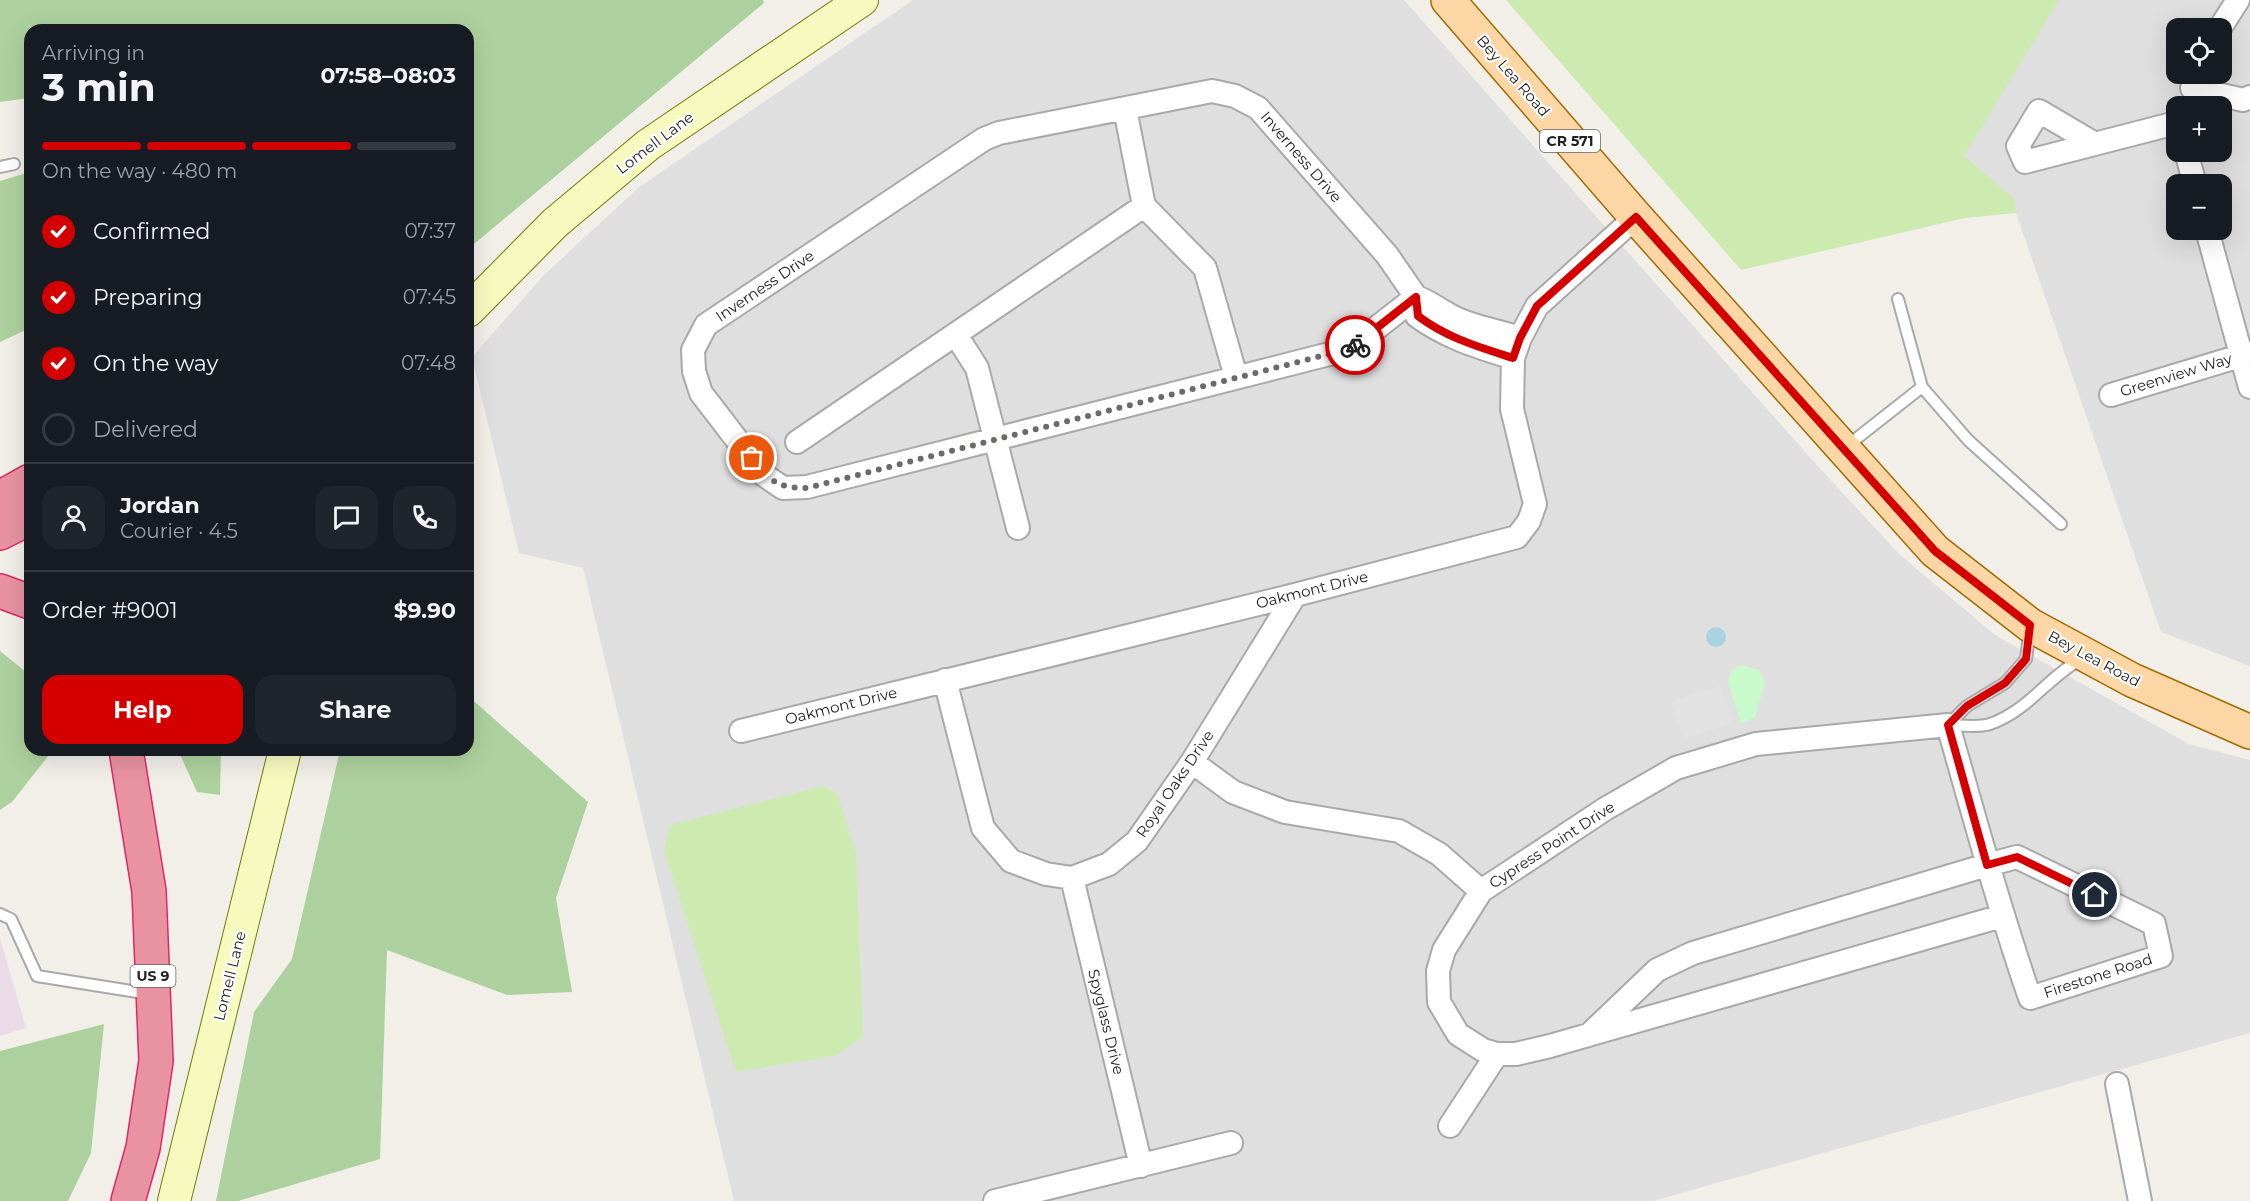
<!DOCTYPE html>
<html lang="en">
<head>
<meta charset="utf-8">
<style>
  :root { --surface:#171b24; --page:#20242c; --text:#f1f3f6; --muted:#9ea1a6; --line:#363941; --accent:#d40000 }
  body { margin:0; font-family:Montserrat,sans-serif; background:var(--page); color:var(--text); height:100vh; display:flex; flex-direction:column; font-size:22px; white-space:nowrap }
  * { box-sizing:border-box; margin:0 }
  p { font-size:20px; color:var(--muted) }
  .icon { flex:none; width:33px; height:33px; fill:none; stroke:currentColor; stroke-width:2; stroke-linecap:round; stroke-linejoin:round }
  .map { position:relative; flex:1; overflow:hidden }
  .panel { position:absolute; left:24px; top:24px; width:450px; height:732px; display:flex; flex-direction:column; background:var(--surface); border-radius:18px; box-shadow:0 6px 24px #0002 }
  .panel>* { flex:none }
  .buttons { position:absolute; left:2166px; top:18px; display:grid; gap:12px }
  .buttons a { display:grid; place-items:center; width:66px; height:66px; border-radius:12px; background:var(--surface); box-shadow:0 6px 24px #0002; font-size:30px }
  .pin { position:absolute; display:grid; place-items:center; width:51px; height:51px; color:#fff; margin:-26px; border:3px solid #fff; border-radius:50%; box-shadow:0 2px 6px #0007 }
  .courier { position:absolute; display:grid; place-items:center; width:60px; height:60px; margin:-30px; border:4px solid #d40000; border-radius:50%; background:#fff; color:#222; box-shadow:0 2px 8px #0007 }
  .summary em { font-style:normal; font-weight:700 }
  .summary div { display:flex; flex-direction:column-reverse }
  .summary { display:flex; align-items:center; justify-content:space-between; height:102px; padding:0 18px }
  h1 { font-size:39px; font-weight:700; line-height:45px }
  .bar { display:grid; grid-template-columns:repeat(4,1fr); gap:9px 6px; align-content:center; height:72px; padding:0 18px }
  .bar i { height:8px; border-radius:4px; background:var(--line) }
  .bar .on { background:var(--accent) }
  .bar p { grid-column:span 4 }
  .line { display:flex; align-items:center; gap:15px; padding:0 18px; border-top:2px solid var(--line) }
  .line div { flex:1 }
  .round { display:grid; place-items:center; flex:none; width:63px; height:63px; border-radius:18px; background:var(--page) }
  ol { padding:0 18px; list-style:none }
  li { display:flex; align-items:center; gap:18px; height:66px }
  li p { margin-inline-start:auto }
  li .icon { padding:6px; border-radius:50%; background:var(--accent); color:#fff; stroke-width:4 }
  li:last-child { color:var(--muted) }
  li i { width:33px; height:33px; border:3px solid var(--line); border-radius:50% }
  .button { display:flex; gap:12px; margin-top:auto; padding:12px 18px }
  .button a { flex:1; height:69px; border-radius:18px; background:var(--accent); color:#fff; font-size:24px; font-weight:700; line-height:69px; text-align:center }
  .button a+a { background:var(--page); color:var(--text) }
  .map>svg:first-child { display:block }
  .residential { fill:#e0dfdf; fill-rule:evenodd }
  .industrial { fill:#ebdbe8 }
  .grass { fill:#cdebb0 }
  .forest { fill:#add19e }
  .park { fill:#c8facc }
  .parking { fill:#e2e2e2 }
  .water { fill:#aad3df }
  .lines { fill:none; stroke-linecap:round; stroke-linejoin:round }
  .lane-casing { stroke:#a9a9a9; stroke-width:14 }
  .street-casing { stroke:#a9a9a9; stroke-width:26 }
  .secondary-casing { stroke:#707d05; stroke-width:34 }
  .primary-casing { stroke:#a06b00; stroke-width:36 }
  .highway-casing { stroke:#dc2a67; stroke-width:36 }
  .lane { stroke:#fff; stroke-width:10 }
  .street { stroke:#fff; stroke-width:22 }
  .secondary { stroke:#f7fabf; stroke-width:32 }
  .primary { stroke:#fcd6a4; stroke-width:33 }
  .highway { stroke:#e892a2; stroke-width:33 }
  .done { stroke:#6b6a68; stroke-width:6; stroke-dasharray:0 10.8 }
  .route { stroke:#d40000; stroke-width:8 }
  .labels { text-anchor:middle; stroke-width:4.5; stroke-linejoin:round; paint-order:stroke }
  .shield { fill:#fff; stroke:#646464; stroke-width:1.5 }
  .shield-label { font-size:14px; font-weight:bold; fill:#222 }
  .street-label { font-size:15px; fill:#222; stroke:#fff }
</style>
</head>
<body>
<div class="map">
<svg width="2250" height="1201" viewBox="0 0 2250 1201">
  <rect width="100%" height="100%" fill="#f2efe9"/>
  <!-- residential -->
  <path class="residential" d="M913 0H1404L1815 463 1899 554 1995 635 2189 744 2250 760V1033L1653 1201H734L583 568 519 553 472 357 543 276 638 188Z
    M2038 0H2250V666L2161 632 2016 213 1943 158ZM2176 28H2222V74H2176ZM2176 106H2222V152H2176ZM2176 184H2222V230H2176Z"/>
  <!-- industrial -->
  <path class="industrial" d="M0 938 26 1028 0 1036Z"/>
  <!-- grass -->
  <path class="grass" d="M1506 0H2059L1964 156 2015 199 2016 213 1965 218 1741 270Z
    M823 786 837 794 856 852 863 1037 835 1056 736 1072 664 851 670 825Z"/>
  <!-- forest -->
  <path class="forest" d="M0 0H763L764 3 468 249V30H30V98L0 102Z
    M30 172V328L0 342V181Z
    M0 651 30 675V750H53L12 802 0 810Z
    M468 696 588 802 556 898 572 992 507 995 387 950 380 1159 238 1201H216L254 1012 292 959 340 750H468Z
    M178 750H221L220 795 197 792Z
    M104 1024 91 1153 68 1201H0V1051Z"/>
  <!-- park -->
  <path class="park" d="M1741 665 1759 670 1765 683 1755 717 1741 724 1728 682 1732 670Z"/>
  <!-- parking -->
  <path class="parking" d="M1721 686 1733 723 1683 739 1671 701Z"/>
  <!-- water -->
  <path class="water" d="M1706 637a10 10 0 1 1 20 0a10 10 0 1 1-20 0Z"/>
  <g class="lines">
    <defs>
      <path id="lane" d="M0 167 14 164
        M1898 299 1922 387
        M1847 446 1922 387 1968 440 2061 524
        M1948 725C1960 725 1978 728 1990 724 2028 711 2048 677 2081 659
        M1948 725 1967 706 2005 683 2026 659 2030 628
        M0 914 11 919 37 976 150 994"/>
      <path id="street" d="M2220 28 2238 0
        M2192 88 2243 100 2250 97
        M1212 91 1235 96 1258 108 1387 255 1416 297 1356 344 1337 352 807 487 783 488 764 475 701 393 694 371 693 350 706 325 984 139 999 133Z
        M1125 109 1144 206 1205 268 1236 377
        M2095 144 2039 111 2018 146 2025 162 2176 123
        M2186 152 2195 184
        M2207 230 2250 387
        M956 335 977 368 1018 528
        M1513 358C1478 347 1447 338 1417 316L1416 297C1428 301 1435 307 1446 313 1467 326 1496 330 1520 338
        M2111 395 2250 353
        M797 442 1144 206
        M945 680 983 828 1011 861 1046 874 1072 878 1109 864 1137 841 1192 762 1295 595
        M741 731 1295 595 1517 537 1529 521 1535 504 1512 409 1513 358 1520 338 1537 306 1636 217
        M1192 762 1233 792 1285 812 1399 831 1439 854 1481 891
        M1072 878 1141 1166
        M1590 1034 1657 970 1693 953 1987 865 2017 857 2154 924 2161 956 2030 998C1999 908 1974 816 1948 725L1756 744 1676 768 1605 809 1481 891 1444 950 1438 971 1439 1002 1458 1034 1483 1050 1497 1054H1516L1550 1046 2002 916
        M2117 1084 2140 1201
        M1450 1126 1497 1054
        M995 1201 1231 1143"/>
      <path id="secondary" d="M468 311 555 223 648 145 862 0
        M174 1201 285 750"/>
      <path id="primary" d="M1448 0 1636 217 1935 551 2030 625 2132 680 2250 732"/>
      <path id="highway" d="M0 498 30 481
        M0 533 30 518
        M0 591 30 602
        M126 750 149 891 156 1061 143 1148 128 1201"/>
    </defs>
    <!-- lane casing -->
    <use href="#lane" class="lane-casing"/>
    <!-- street casing -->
    <use href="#street" class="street-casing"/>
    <!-- secondary casing -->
    <use href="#secondary" class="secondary-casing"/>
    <!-- primary casing -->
    <use href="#primary" class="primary-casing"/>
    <!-- highway casing -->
    <use href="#highway" class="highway-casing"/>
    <!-- lane -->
    <use href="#lane" class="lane"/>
    <!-- street -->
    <use href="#street" class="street"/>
    <!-- secondary -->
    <use href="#secondary" class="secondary"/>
    <!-- primary -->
    <use href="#primary" class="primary"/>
    <!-- highway -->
    <use href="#highway" class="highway"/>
  </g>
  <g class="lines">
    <!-- done -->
    <path class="done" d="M752 458C769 481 777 488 807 488L1337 352 1355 345"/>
    <!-- route -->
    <path class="route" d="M1355 345 1416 297 1418 316C1447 338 1479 347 1513 358L1520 338 1537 306 1636 217 1935 551 2030 625 2026 659 2005 683 1967 706 1948 725 1987 865 2017 857 2095 895"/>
  </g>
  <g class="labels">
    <!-- shield labels -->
    <g class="shield">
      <rect x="1540" y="130" width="60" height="22" rx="4.5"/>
      <rect x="130.5" y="965" width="45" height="22" rx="4.5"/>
    </g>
    <g class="shield-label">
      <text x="1570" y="146">CR 571</text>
      <text x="153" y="981">US 9</text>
    </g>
    <!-- street labels -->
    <g class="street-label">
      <text transform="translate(1513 76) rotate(49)" y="5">Bey Lea Road</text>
      <text transform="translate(655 143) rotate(-37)" y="5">Lomell Lane</text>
      <text transform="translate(1301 157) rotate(49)" y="5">Inverness Drive</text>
      <text transform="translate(765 286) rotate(-34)" y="5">Inverness Drive</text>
      <text transform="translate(2176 375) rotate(-17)" y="5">Greenview Way</text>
      <text transform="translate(1312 590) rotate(-14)" y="5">Oakmont Drive</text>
      <text transform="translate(2094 659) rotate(28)" y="5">Bey Lea Road</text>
      <text transform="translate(841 706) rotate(-14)" y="5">Oakmont Drive</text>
      <text transform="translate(1175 784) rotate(-56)" y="5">Royal Oaks Drive</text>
      <text transform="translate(1552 845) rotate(-33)" y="5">Cypress Point Drive</text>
      <text transform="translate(230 976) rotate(-76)" y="5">Lomell Lane</text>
      <text transform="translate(2098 976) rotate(-18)" y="5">Firestone Road</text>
      <text transform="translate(1106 1022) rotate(76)" y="5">Spyglass Drive</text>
    </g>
  </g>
</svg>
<div class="buttons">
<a><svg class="icon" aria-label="locate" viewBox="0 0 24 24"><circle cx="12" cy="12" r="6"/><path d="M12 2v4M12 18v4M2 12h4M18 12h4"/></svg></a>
<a>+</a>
<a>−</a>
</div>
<div class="pin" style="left:752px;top:458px;background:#ea580c"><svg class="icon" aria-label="bag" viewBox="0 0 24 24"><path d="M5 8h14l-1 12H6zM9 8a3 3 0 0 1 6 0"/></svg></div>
<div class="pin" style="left:2095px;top:895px;background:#1f2937"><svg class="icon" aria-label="home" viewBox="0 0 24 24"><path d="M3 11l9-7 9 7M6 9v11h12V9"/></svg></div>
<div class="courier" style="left:1355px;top:345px"><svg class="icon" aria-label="bike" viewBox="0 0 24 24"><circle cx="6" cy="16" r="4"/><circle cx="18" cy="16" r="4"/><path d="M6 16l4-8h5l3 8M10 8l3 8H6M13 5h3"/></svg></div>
<section class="panel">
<div class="summary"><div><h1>3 min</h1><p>Arriving in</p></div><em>07:58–08:03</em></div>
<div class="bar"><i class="on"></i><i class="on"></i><i class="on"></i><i></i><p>On the way · 480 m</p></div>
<ol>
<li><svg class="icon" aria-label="check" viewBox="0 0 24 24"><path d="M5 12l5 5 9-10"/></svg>Confirmed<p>07:37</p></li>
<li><svg class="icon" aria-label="check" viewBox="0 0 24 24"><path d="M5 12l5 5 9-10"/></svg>Preparing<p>07:45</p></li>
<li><svg class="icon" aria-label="check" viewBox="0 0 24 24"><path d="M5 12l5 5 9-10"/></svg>On the way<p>07:48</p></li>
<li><i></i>Delivered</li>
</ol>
<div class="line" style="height:108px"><a class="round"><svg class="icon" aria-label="person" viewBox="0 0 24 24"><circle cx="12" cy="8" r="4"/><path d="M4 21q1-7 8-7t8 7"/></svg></a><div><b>Jordan</b><p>Courier · 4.5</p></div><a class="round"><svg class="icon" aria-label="chat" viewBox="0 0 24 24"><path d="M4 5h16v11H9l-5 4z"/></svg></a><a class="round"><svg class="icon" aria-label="phone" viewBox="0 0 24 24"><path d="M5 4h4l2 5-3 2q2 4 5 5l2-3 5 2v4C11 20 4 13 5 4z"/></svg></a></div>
<div class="line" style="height:78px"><div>Order #9001</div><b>$9.90</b></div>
<div class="button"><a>Help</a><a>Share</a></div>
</section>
</div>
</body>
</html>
